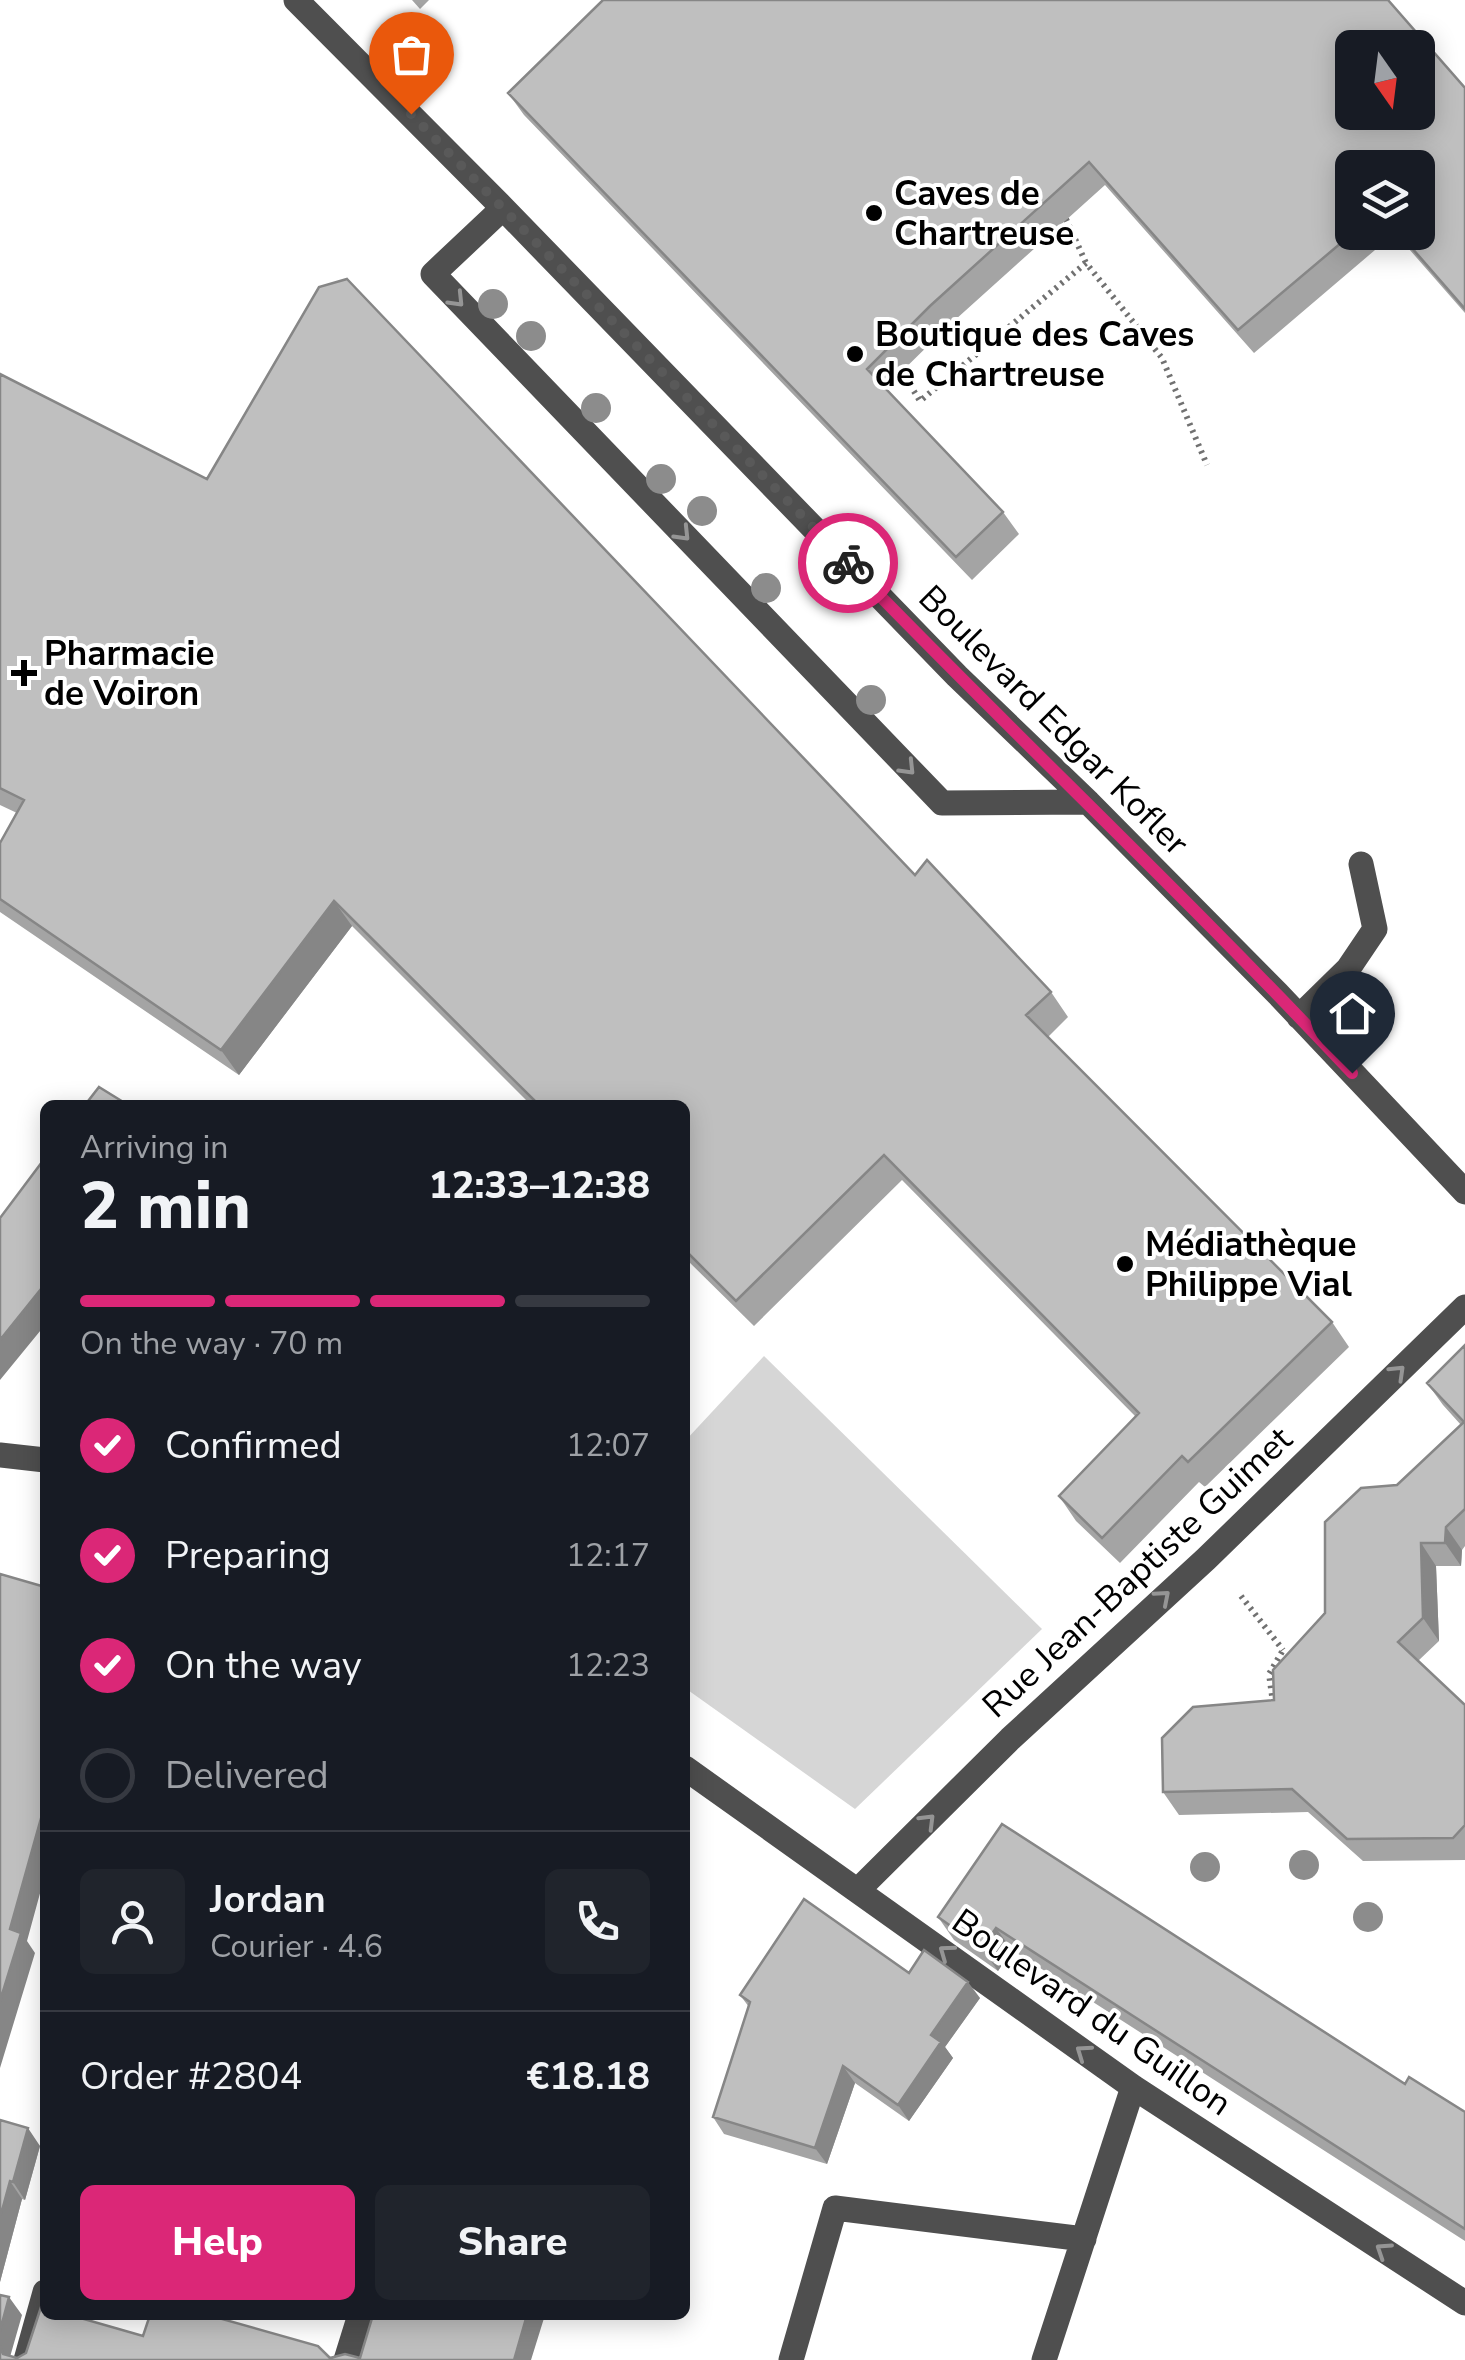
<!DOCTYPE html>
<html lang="en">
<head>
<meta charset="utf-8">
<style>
  :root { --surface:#171b24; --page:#20242c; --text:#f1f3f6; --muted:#9ea1a6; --line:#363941; --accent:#db2777 }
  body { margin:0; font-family:"Nunito Sans",sans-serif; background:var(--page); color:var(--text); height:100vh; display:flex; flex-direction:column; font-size:38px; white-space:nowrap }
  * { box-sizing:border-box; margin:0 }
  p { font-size:32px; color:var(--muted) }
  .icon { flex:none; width:55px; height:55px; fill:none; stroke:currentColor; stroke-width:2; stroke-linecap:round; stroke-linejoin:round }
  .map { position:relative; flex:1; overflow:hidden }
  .sheet { position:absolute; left:40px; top:1100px; width:650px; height:1220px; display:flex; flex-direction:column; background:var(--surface); border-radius:15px; box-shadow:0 5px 25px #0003 }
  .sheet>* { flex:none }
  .needle { width:65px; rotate:166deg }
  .tools { position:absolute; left:1335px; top:30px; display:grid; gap:20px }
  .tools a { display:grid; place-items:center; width:100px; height:100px; border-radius:15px; background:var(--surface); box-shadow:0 5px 25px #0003; font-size:50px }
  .pin { position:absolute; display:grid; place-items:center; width:85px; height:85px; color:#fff; margin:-102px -42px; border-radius:50% 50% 50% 0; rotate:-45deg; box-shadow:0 0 10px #0007 }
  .pin .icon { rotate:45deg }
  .courier { position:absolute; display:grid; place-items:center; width:100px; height:100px; margin:-50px; border:8px solid #db2777; border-radius:50%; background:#fff; color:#222; box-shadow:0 2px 12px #0007 }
  .summary em { font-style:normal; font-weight:800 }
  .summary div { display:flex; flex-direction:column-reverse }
  .summary { display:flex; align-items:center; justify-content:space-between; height:170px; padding:0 40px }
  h1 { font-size:65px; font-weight:800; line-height:75px }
  .bar { display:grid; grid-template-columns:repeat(4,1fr); gap:15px 10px; align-content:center; height:120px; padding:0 40px }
  .bar i { height:12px; border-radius:8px; background:var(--line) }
  .bar .on { background:var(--accent) }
  .bar p { grid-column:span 4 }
  .line { display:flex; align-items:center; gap:25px; padding:0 40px; border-top:2px solid var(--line) }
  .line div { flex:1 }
  .round { display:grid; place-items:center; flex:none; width:105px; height:105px; border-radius:15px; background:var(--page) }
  ol { padding:0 40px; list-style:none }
  li { display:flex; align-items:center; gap:30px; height:110px }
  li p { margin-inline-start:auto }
  li .icon { padding:10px; border-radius:50%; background:var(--accent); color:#fff; stroke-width:4 }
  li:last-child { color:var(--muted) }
  li i { width:55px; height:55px; border:5px solid var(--line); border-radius:50% }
  .action { display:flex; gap:20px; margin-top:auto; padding:20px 40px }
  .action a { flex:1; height:115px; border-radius:15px; background:var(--accent); color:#fff; font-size:40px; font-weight:800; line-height:115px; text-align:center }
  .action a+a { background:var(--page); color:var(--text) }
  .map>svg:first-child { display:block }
  .green { fill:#d6d6d6 }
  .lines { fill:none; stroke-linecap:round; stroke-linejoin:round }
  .path { stroke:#717171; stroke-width:6; stroke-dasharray:2.5 5; stroke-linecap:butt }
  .minor { stroke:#4f4f4f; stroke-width:25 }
  .tree { fill:#8c8c8c }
  .wall { fill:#a4a4a4; fill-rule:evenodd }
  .shaded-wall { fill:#868686 }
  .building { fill:#bfbfbf; stroke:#868686; stroke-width:2.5; fill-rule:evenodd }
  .oneway { stroke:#959595 }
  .done { stroke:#595959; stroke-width:10; stroke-dasharray:0 18 }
  .route { stroke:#db2777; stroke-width:12 }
  .poi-dot { fill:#000; stroke:#fff; stroke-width:4 }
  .labels { text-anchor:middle; stroke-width:8; stroke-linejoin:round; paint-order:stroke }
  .poi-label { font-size:35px; font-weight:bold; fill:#000; stroke:#fff; text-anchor:start }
  .street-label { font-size:35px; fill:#000; stroke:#fff }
</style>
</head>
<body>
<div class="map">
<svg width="1465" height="2360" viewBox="0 0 1465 2360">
  <rect width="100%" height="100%" fill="#fff"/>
  <!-- green -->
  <path class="green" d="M764 1356 1042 1629 855 1809 685 1688V1441Z"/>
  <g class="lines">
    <!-- path -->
    <path class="path" d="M1066 219 1086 263
      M902 372 920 401 1086 263 1162 358 1207 465
      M1241 1596 1283 1650
      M1273 1703 1269 1674 1283 1650"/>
    <!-- minor -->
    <path class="minor" d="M296 0 503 208 957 676 1088 802 1278 994 1465 1192
      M503 208 433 274 942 803 1088 802
      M1299 1017 1348 969 1375 929 1361 864
      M0 1455 45 1460
      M685 1768 1133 2087 1465 2303
      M858 1890 1010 1739 1206 1559 1465 1307
      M26 2360 45 2292
      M346 2360 360 2315
      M791 2360 835 2208 1084 2239
      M1044 2360 1133 2087"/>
  </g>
  <!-- trees -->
  <g class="tree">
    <circle cx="493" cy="304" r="15"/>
    <circle cx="531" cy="336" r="15"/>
    <circle cx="596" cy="408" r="15"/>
    <circle cx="661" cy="479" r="15"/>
    <circle cx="702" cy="511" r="15"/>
    <circle cx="766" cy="588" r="15"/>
    <circle cx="871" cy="700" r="15"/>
    <circle cx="1304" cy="1865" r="15"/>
    <circle cx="1205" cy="1867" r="15"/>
    <circle cx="1368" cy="1917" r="15"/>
  </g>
  <!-- wall -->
  <path class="wall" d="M412 0H429L420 9Z
    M1465 88V313L1395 233 1254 353 1105 185 945 329 885 388 1003 512 1019 534 972 580 524 115 508 93ZM1352 168 1418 232H1352Z
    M0 374 915 875 1051 992 1068 1017 1048 1037 1332 1322 1349 1347 1205 1487 1199 1482 1120 1563 1076 1521 1059 1496 1136 1417 902 1180 754 1326 685 1258V1105H531L352 926 239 1075 0 912V843L17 813 0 805Z
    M1465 1345V1546L1462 1550 1461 1566H1436L1439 1641 1418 1661 1465 1705V1860L1363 1861 1308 1812 1179 1815 1163 1792 1274 1700 1397 1485 1461 1425 1443 1405 1427 1383Z
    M1002 1824 1405 2084 1465 2112V2241L1012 1950 998 1971 954 1940 938 1917Z
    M909 1973 980 1998 945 2047 953 2058 909 2121 855 2083 827 2164 724 2134 713 2117 749 2007 740 1995Z
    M0 2120 40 2146 25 2200 22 2199 0 2282Z"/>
  <!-- shaded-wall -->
  <path class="shaded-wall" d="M334 901 352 926 239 1075 221 1050Z
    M45 1284V1325L0 1380V1340Z
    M1446 1527 1462 1550 1461 1566 1445 1543Z
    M1421 1543 1436 1566 1439 1641 1423 1618Z
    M45 1804V1875L27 1941 35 1953 0 2068V2001L10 1929Z
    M996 1928 1012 1950 998 1971 982 1948Z
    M968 1982 980 1998 945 2047 953 2058 909 2121 898 2105 931 2035Z
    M843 2066 855 2083 827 2164 815 2148Z
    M28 2128 40 2146 25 2200 13 2182Z
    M10 2181 22 2199 0 2282V2218Z
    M9 2297 22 2315 10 2357 3 2354 0 2346V2331Z
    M527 2315H545L531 2360H514Z"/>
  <!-- building -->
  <path class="building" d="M603 0H1388L1465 88V309L1398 232H1418V168H1352V232H1354L1238 330 1089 162 930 306 867 369 1003 512 956 557 508 93ZM1352 48H1418V112H1352Z
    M347 279 915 875 927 860 1051 992 1026 1015 1332 1322 1188 1462 1182 1456 1102 1538 1059 1496 1139 1413 884 1155 736 1301 685 1250V1105H539L334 901 221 1050 0 899V843L24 800 0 788V374L207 479 319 287Z
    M99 1087 128 1105H85Z
    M45 1158V1284L0 1340V1218Z
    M1465 1345V1509L1446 1527 1445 1543H1421L1423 1618 1398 1642 1465 1705V1825L1453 1838 1347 1839 1292 1789 1163 1792 1162 1738 1193 1707 1274 1700 1273 1670 1325 1613V1522L1361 1488 1397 1485 1464 1422 1427 1383Z
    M0 1574 45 1587V1804L10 1929 21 1933 0 2001Z
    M1002 1824 1405 2084 1409 2077 1465 2112V2229L996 1928 982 1948 938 1917Z
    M804 1899 909 1973 924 1950 968 1982 931 2035 941 2042 898 2105 843 2066 815 2148 713 2117 750 2002 740 1995Z
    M0 2120 28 2128 13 2182 10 2181 0 2218Z
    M0 2295 9 2297 0 2331Z
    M41 2307 45 2308V2315H70L143 2336 150 2315H208L318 2346 330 2358 345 2354 360 2358 373 2315H527L514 2360H0V2346L3 2354 17 2358 26 2353Z"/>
  <!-- one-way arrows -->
  <defs><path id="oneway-chevron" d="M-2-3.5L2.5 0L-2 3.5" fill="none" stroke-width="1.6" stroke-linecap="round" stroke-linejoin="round" transform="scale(2.5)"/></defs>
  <g class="oneway">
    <use href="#oneway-chevron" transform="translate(457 300) rotate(46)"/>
    <use href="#oneway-chevron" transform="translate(683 534) rotate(46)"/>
    <use href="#oneway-chevron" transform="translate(908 768) rotate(46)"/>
    <use href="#oneway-chevron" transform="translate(1398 1372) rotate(-44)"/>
    <use href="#oneway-chevron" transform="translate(1163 1597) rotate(-41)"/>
    <use href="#oneway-chevron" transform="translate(928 1821) rotate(-45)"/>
    <use href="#oneway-chevron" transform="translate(946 1952) rotate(-144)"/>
    <use href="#oneway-chevron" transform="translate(1083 2052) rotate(-145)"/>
    <use href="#oneway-chevron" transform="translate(1383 2250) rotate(-147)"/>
  </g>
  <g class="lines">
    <!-- done -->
    <path class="done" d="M411 114 848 563"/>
    <!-- route -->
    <path class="route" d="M848 563C1014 735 1189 899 1352 1073"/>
  </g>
  <!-- markers -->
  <g class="poi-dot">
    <circle cx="874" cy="213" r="10"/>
    <circle cx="855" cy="354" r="10"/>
    <path d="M19 658h10v10h10v10h-10v10h-10v-10h-10v-10h10z"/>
    <circle cx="1125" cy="1264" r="10"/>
  </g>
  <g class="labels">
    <!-- poi labels -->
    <g class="poi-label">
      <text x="894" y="205">Caves de<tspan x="894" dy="40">Chartreuse</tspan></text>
      <text x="875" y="346">Boutique des Caves<tspan x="875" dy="40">de Chartreuse</tspan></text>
      <text x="44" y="665">Pharmacie<tspan x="44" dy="40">de Voiron</tspan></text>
      <text x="1145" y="1256">Médiathèque<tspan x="1145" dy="40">Philippe Vial</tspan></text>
    </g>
    <!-- street labels -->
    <g class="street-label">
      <text transform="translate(1054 720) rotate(45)" y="12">Boulevard Edgar Kofler</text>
      <text transform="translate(1137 1572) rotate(-43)" y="12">Rue Jean-Baptiste Guimet</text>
      <text transform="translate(1092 2012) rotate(35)" y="12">Boulevard du Guillon</text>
    </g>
  </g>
</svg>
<div class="tools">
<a><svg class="needle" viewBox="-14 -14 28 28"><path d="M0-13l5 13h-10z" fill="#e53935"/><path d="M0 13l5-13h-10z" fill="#9ea1a6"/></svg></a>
<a><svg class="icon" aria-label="layers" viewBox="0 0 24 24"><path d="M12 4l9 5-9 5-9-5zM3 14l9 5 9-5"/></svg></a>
</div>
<div class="pin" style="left:411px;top:114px;background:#ea580c"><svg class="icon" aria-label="bag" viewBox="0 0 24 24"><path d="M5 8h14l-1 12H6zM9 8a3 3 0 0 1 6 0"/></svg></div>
<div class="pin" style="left:1352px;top:1073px;background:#1f2937"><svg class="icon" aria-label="home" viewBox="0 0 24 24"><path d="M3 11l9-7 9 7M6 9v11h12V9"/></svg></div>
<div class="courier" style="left:848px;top:563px"><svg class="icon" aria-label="bike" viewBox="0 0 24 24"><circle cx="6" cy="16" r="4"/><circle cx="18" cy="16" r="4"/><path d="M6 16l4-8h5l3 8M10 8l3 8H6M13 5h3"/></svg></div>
<section class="sheet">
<div class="summary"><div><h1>2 min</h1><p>Arriving in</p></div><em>12:33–12:38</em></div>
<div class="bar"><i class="on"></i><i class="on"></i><i class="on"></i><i></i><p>On the way · 70 m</p></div>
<ol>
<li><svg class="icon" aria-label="check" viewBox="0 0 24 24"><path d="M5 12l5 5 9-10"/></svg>Confirmed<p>12:07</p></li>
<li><svg class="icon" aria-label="check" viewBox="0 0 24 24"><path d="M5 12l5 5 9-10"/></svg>Preparing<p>12:17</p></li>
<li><svg class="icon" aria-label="check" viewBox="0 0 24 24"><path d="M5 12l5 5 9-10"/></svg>On the way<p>12:23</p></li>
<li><i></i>Delivered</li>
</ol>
<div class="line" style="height:180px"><a class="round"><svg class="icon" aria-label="person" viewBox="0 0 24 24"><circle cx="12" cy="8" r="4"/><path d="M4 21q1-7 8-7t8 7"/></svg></a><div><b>Jordan</b><p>Courier · 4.6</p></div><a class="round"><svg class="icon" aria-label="phone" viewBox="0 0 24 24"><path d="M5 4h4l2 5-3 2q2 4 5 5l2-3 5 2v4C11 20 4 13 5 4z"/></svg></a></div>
<div class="line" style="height:130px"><div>Order #2804</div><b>€18.18</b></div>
<div class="action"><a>Help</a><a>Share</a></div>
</section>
</div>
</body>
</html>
